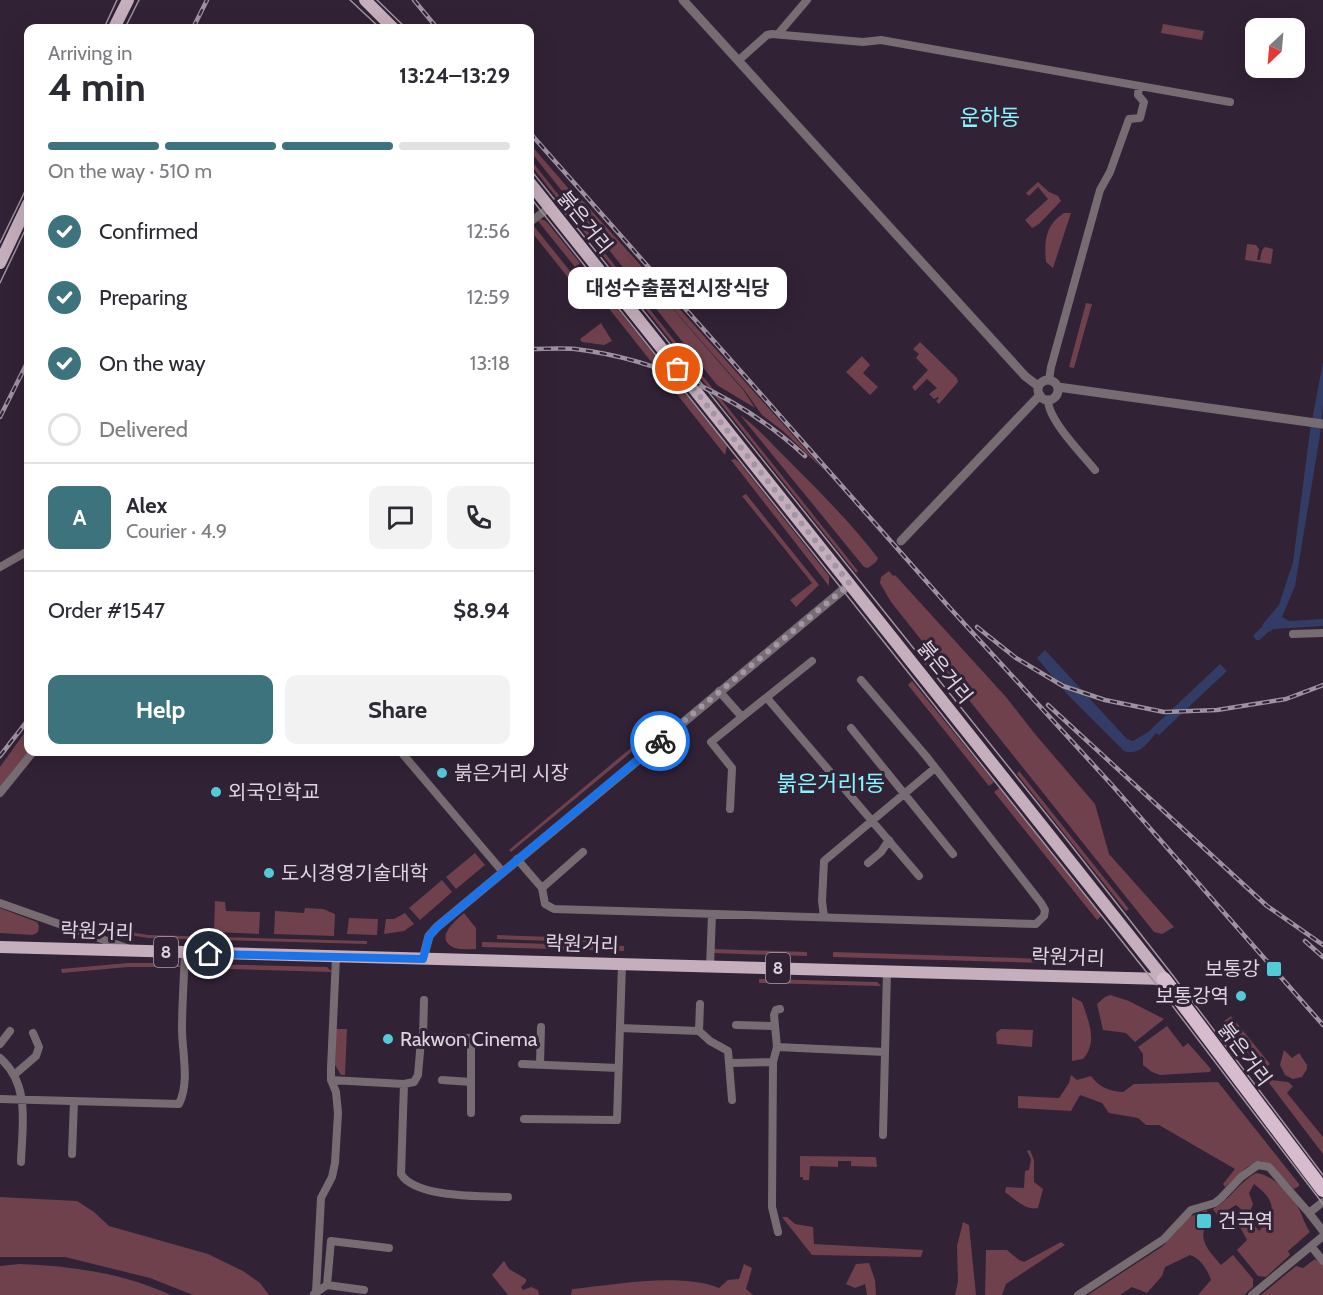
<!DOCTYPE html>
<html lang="en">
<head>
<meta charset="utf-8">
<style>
  :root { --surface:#fff; --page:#f2f2f3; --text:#2b2b33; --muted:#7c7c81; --line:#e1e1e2; --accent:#3d737d }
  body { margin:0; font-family:Cabin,"Noto Sans KR",sans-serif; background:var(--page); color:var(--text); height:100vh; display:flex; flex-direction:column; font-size:22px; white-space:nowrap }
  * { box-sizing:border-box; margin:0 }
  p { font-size:20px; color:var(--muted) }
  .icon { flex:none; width:33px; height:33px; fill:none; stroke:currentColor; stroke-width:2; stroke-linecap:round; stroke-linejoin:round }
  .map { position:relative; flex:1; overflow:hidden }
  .details { position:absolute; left:24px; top:24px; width:510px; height:732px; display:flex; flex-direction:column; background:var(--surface); border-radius:12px; box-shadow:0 6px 24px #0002 }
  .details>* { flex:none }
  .needle { width:39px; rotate:206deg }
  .controls { position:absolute; left:1245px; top:18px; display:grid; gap:12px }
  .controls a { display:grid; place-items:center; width:60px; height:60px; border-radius:12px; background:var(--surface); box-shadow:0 6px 24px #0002; font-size:30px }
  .pin { position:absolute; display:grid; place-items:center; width:51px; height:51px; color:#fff; margin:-26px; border:3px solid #fff; border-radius:50%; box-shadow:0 2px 6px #0007 }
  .courier { position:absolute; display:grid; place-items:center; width:60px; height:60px; margin:-30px; border:4px solid #1a73e8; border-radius:50%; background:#fff; color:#222; box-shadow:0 2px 8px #0007 }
  .bubble { position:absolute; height:42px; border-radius:12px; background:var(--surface); box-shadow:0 6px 24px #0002; font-size:20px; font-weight:700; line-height:42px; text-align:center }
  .headline em { font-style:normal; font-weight:700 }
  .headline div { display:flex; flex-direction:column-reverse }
  .headline { display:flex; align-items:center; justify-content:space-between; height:102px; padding:0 24px }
  h1 { font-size:39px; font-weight:700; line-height:45px }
  .bar { display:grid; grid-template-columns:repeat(4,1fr); gap:9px 6px; align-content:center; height:72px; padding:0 24px }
  .bar i { height:8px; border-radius:4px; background:var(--line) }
  .bar .active { background:var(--accent) }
  .bar p { grid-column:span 4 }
  .line { display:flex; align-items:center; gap:15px; padding:0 24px; border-top:2px solid var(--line) }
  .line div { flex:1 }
  .round { display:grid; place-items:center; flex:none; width:63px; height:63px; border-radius:12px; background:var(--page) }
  ol { padding:0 24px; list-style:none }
  li { display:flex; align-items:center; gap:18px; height:66px }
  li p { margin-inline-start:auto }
  li .icon { padding:6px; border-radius:50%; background:var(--accent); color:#fff; stroke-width:4 }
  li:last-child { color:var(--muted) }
  li i { width:33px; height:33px; border:3px solid var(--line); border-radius:50% }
  .primary-button { display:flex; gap:12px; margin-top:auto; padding:12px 24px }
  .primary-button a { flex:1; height:69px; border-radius:12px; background:var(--accent); color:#fff; font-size:24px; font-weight:700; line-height:69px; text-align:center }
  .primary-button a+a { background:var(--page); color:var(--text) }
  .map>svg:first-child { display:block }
  .green { fill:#6f414d }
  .water { fill:#333c64 }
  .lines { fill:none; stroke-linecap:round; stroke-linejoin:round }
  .canal { stroke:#333c64; stroke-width:8 }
  .minor { stroke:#776c72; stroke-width:8 }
  .tertiary { stroke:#776c72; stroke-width:9 }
  .primary { stroke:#c6afbd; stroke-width:12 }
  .trunk { stroke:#d6bccc; stroke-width:14 }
  .tram { stroke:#9e92a1; stroke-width:1.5 }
  .rail-casing { stroke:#9e92a1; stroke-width:4.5 }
  .rail { stroke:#312235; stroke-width:2; stroke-dasharray:7; stroke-linecap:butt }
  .done { stroke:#a196a5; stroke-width:6; stroke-dasharray:0 10.8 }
  .route { stroke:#1a73e8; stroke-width:8 }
  .poi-dot { fill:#52cbd7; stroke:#312235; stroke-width:2 }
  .labels { text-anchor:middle; stroke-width:6; stroke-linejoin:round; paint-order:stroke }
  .shield { fill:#312235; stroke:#aa9fad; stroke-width:1.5 }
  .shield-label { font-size:18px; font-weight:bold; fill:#ded5e1 }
  .street-label { font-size:20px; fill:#ded5e1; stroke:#312235 }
  .poi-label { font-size:20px; fill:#ded5e1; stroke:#312235; text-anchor:start }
  .quarter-label { font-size:22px; fill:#89f4ff; stroke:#312235 }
</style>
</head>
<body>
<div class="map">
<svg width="1323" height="1295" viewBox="0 0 1323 1295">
  <rect width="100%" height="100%" fill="#312235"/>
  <!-- green -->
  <path class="green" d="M1163 24 1204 31 1202 40 1161 33Z
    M530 144 744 391 755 408 717 385 530 151Z
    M530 159 858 571 856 573 530 164Z
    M1038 182 1049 192 1058 196 1061 201 1039 224 1032 228 1025 220 1048 199 1038 187 1029 196 1026 193Z
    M582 200 825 471 783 431 762 415 745 391 580 202Z
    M1064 213H1071L1053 268 1046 262C1044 242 1045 225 1064 213Z
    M541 219 546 221 580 263 575 267 538 221Z
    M533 225 594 301 590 305 530 230Z
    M1247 244 1256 245 1259 249 1257 260H1260L1262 250 1265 247 1273 249 1271 264 1245 260Z
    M608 297 727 446 725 455 603 301Z
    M1086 303 1092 304 1074 368 1069 367Z
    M601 323 612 341 604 345 582 342 580 339Z
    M920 342 957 378 958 382 939 404 936 401 939 398 938 397 934 399 929 394 937 388 927 379 915 391 912 387 928 370 916 358 919 354 913 349Z
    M862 356 870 365 863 373 878 387 870 395 846 372Z
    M740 415C759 428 770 443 787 459 819 491 850 522 878 558L876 562 868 568 864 567Z
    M735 459 739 462 829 576V586L731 460Z
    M746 494 819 585 796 607 790 600 812 583 742 496Z
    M889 571 893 576 895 575 1006 697 1035 734 1095 804 1109 854 1174 927 1162 934 1154 932 1138 912 891 602 880 583 881 577Z
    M912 681 994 782 989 786 908 685Z
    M28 728V752H30L0 789V767Z
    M650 732 652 735 511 852 509 850Z
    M1019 771 1129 909 1126 911 1017 774Z
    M999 788 1101 916 1097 920 994 792Z
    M475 853 485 865 456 889 446 877Z
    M442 880 452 892 420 920 409 908Z
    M215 901 225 902 226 911 260 912 259 934 214 932Z
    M0 908 37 922 39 926 38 932 33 935 0 933Z
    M305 908 323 909 335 914 334 936 274 934 275 911 304 913Z
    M405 913 414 924 404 931 384 934 386 919H394Z
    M464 913 476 928V949C470 949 461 950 455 948 433 939 455 921 464 913Z
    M349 918 378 919 377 935 347 934Z
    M106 928 148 935 367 941V944L148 938 105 931Z
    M497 935 614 939V943L497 939Z
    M482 942 624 946V951L482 947Z
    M713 949 807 952V956L713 953Z
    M833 952 1045 959V963L833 957Z
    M128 963H177L181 967H128L62 973 61 969Z
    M196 964 327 967 332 972 191 968Z
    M759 979 877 982 881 986 759 983Z
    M1110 995 1129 1001 1164 1019 1135 1042 1126 1033 1103 1030 1097 1004 1105 997Z
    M1072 997 1082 1002C1089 1022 1098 1042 1083 1059L1072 1061Z
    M1231 1016 1270 1064 1262 1071 1223 1022Z
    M1167 1026 1183 1047 1188 1043 1211 1069 1210 1072 1160 1075 1152 1072 1143 1065V1054L1138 1047Z
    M336 1029H347L345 1075H341L335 1065Z
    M1001 1029 1033 1030 1032 1047 997 1044 996 1033Z
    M1284 1050 1292 1058 1299 1053 1307 1065V1069L1302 1077 1293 1079 1285 1075 1280 1065Z
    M1071 1075 1077 1080 1091 1076C1099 1087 1109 1091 1123 1092L1134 1084 1218 1082 1299 1184V1186L1294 1189 1269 1164 1260 1161 1247 1167 1225 1187 1223 1184 1235 1169 1159 1125H1146L1138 1118 1109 1113 1102 1103 1080 1095 1071 1111 1018 1108V1096L1059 1098 1069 1083Z
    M1271 1080 1288 1082 1293 1086 1287 1093 1323 1137V1154L1269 1083Z
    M1030 1150 1034 1160V1182L1043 1189 1038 1208C1025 1211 1015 1199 1005 1192L1006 1187 1024 1188 1025 1171 1029 1170 1031 1159 1027 1151Z
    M800 1156 876 1157 877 1167 851 1166V1161H838V1167L810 1166 809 1180H803V1177H800Z
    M1256 1173C1272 1175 1289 1191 1297 1205 1302 1214 1304 1223 1310 1232L1288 1251 1290 1255 1266 1277 1258 1276 1237 1250 1247 1240 1239 1225 1249 1219 1259 1231C1278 1211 1275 1200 1254 1184L1249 1193 1253 1204 1250 1212 1243 1211 1236 1205 1218 1216 1213 1209C1230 1200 1239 1182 1256 1173Z
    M0 1197 77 1201 94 1212 109 1226 208 1254 243 1271 260 1283 269 1295H193L150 1278 65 1257H0Z
    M1207 1210C1208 1217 1206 1223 1204 1230 1200 1244 1213 1255 1221 1265L1233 1255 1253 1279V1287L1244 1295H1198L1211 1280C1207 1269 1201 1259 1190 1255L1165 1267 1162 1276 1147 1293 1132 1287 1120 1295H1088L1163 1246 1178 1230 1184 1219Z
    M782 1217H787L795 1224 813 1227 814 1244 923 1250 921 1257 812 1255Z
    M963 1222 969 1225 976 1295H955L958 1282 957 1246Z
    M1061 1242 1065 1245 1006 1284 1002 1295H985L986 1250H1007L1019 1260 1024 1262Z
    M1315 1259 1323 1265V1295H1261L1296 1266 1303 1268Z
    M504 1261 509 1269 526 1279V1282L521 1287 523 1290 531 1287 538 1290 539 1295H508L492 1275Z
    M869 1263 875 1280 876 1295H867L865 1284 855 1288 846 1284 856 1264Z
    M20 1264C72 1266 123 1273 171 1295H0V1266Z
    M744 1264 752 1268 746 1289 753 1295H571L572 1289C614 1285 680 1272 719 1288L728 1280 739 1279Z"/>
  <!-- water -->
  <path class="water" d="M1323 362V407L1320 435 1295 586 1282 617 1289 621 1323 619V626L1273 629 1270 632 1262 625 1279 605 1293 562 1310 431Z
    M1045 650 1127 739 1133 741 1148 732 1220 664 1227 671 1159 735 1156 733C1147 744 1139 756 1124 751L1068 695 1037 658Z"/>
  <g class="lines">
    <!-- canal -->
    <path class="canal" d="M1258 636 1272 623"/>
    <!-- minor -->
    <path class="minor" d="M778 34 807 0
      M739 60 767 35 772 34 863 42 881 40 1230 102
      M530 222 549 208
      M1049 380 1051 367 1100 190 1110 172 1129 119 1140 118 1144 102 1138 95 1139 86
      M1048 400C1048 420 1082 454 1095 470
      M0 567 28 551
      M1293 634 1323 633
      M719 691 742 717 812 661
      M767 698 919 876
      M851 728 953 854
      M401 752 502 871
      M0 793 33 752
      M730 809 732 768 711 742 742 717
      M517 859 542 888 545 904 554 909 1036 924 1044 916 1045 910 1041 903 926 756 861 680
      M868 863 881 852 889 840
      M542 888 583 852
      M0 903 127 948
      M824 917 822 901 824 861 935 768
      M710 967 712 914
      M700 1004 699 1031 710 1041 728 1051 732 1100
      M736 1025 775 1026
      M620 1028 699 1031
      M423 1037 471 1038V1113
      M0 1044 10 1031
      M777 1047 885 1052
      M0 1058C31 1085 22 1126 21 1162
      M731 1063 773 1062
      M522 1064 618 1068
      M540 1064 541 1027
      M14 1075 36 1056 39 1047 33 1033
      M331 1080 404 1084 401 1174C415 1198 482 1196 508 1197
      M442 1080 471 1082
      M404 1084 414 1082 418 1075 421 1040 423 1037 424 1000
      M0 1099 179 1104C190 1082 182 1052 182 1029 182 1004 184 978 185 953
      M524 1119 617 1120 622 964
      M883 1135 887 971
      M72 1154 74 1101
      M1323 1202 1309 1213 1323 1231
      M778 1232 772 1207 773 1062 777 1047 774 1015 776 1010 780 1009
      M1311 1246 1323 1261
      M327 1285 331 1241 389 1248
      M316 1292 321 1198 332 1177 335 1163 338 1113 336 1092 331 1080V1068L336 957
      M314 1294 327 1285 364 1290
      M1078 1295 1164 1239 1191 1210 1215 1203 1221 1198 1241 1177 1258 1165 1269 1167 1309 1213
      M1252 1295 1323 1236"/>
    <!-- tertiary -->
    <path class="tertiary" d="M683 0 1025 376 1038 386
      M1038 390a10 10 0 1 1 20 0a10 10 0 1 1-20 0Z
      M1058 387 1323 424
      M901 541 1040 395
      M423 959 429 936 437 927 850 584"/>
    <!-- primary -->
    <path class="primary" d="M365 0 393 28
      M114 28 128 0
      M530 183 1164 979
      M0 263 28 204
      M0 947 1164 979"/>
    <!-- trunk -->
    <path class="trunk" d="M1164 979 1323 1190"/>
    <!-- tram -->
    <path class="tram" d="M350 0 380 28
      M377 0 406 28
      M104 28 117 0
      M125 28 139 0
      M530 169 1067 840 1171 973 1323 1175
      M530 197 1152 979 1323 1204
      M0 243 28 185
      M0 283 28 224"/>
    <defs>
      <path id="rail" d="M414 0 437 28
        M193 28 207 0
        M530 133 949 607 1111 784 1323 1025
        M530 349C544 349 561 348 575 349 659 359 744 399 805 456
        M0 417 28 361
        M977 627 1016 658 1063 686 1105 700 1164 712 1217 710 1286 699 1323 685
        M1048 705 1267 906 1323 945
        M0 756 28 720
        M1305 941 1323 957"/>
    </defs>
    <!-- rail casing -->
    <use href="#rail" class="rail-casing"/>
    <!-- rail -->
    <use href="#rail" class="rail"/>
  </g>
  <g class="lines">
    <!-- done -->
    <path class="done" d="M660 741 850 584 678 369"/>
    <!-- route -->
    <path class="route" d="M209 954 423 959 429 936 437 927 660 741"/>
  </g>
  <!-- markers -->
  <g class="poi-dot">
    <circle cx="442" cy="773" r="6"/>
    <circle cx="216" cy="792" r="6"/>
    <circle cx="269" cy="873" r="6"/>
    <rect x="1266" y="961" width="16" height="16" rx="3"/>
    <circle cx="1241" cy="996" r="6"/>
    <circle cx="388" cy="1039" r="6"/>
    <rect x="1196" y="1213" width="16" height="16" rx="3"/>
  </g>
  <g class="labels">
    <!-- shield labels -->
    <g class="shield">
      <rect x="154" y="937" width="24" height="30" rx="4.5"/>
      <rect x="766" y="953" width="24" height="30" rx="4.5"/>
    </g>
    <g class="shield-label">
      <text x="166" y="958">8</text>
      <text x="778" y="974">8</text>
    </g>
    <!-- street labels -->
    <g class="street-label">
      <text transform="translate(585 222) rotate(51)" y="7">붉은거리</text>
      <text transform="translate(945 672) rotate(51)" y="7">붉은거리</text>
      <text transform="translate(97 931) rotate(2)" y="7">락원거리</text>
      <text transform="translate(582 944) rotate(2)" y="7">락원거리</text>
      <text transform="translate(1068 957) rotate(2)" y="7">락원거리</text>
      <text transform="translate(1245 1054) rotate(53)" y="7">붉은거리</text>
    </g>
    <!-- poi labels -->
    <g class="poi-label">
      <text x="454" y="780">붉은거리 시장</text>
      <text x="228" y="799">외국인학교</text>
      <text x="281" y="880">도시경영기술대학</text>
      <text x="1260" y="976" text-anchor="end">보통강</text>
      <text x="1229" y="1003" text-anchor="end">보통강역</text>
      <text x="400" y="1046">Rakwon Cinema</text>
      <text x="1218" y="1228">건국역</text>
    </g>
    <!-- quarter labels -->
    <g class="quarter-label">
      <text x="990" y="125">운하동</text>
      <text x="831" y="791">붉은거리1동</text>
    </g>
  </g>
</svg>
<div class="controls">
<a><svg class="needle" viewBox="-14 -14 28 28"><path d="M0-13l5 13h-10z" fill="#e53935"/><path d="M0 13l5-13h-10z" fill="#7c7c81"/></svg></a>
</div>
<div class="pin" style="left:678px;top:369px;background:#ea580c"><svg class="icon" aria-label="bag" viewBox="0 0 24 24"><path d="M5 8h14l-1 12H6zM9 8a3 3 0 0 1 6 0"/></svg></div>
<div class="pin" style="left:209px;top:954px;background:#1f2937"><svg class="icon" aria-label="home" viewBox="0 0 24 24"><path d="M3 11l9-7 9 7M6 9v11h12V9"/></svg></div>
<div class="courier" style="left:660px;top:741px"><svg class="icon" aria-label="bike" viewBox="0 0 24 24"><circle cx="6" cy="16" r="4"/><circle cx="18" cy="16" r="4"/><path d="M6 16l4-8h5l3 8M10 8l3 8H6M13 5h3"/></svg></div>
<div class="bubble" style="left:568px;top:267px;width:219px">대성수출품전시장식당</div>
<section class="details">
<div class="headline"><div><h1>4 min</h1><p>Arriving in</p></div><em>13:24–13:29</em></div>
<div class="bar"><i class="active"></i><i class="active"></i><i class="active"></i><i></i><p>On the way · 510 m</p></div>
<ol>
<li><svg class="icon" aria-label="check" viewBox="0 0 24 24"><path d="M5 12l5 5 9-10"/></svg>Confirmed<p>12:56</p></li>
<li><svg class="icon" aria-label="check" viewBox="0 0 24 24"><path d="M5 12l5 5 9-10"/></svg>Preparing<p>12:59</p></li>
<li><svg class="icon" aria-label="check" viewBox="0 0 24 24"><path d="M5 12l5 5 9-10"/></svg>On the way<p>13:18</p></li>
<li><i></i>Delivered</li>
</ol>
<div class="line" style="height:108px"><b class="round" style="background:var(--accent);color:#fff">A</b><div><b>Alex</b><p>Courier · 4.9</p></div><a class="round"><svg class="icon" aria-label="chat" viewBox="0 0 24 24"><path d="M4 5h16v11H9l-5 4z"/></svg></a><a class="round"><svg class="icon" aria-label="phone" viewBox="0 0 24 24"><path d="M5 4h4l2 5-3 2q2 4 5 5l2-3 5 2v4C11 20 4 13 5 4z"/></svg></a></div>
<div class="line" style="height:78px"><div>Order #1547</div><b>$8.94</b></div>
<div class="primary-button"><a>Help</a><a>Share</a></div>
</section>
</div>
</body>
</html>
